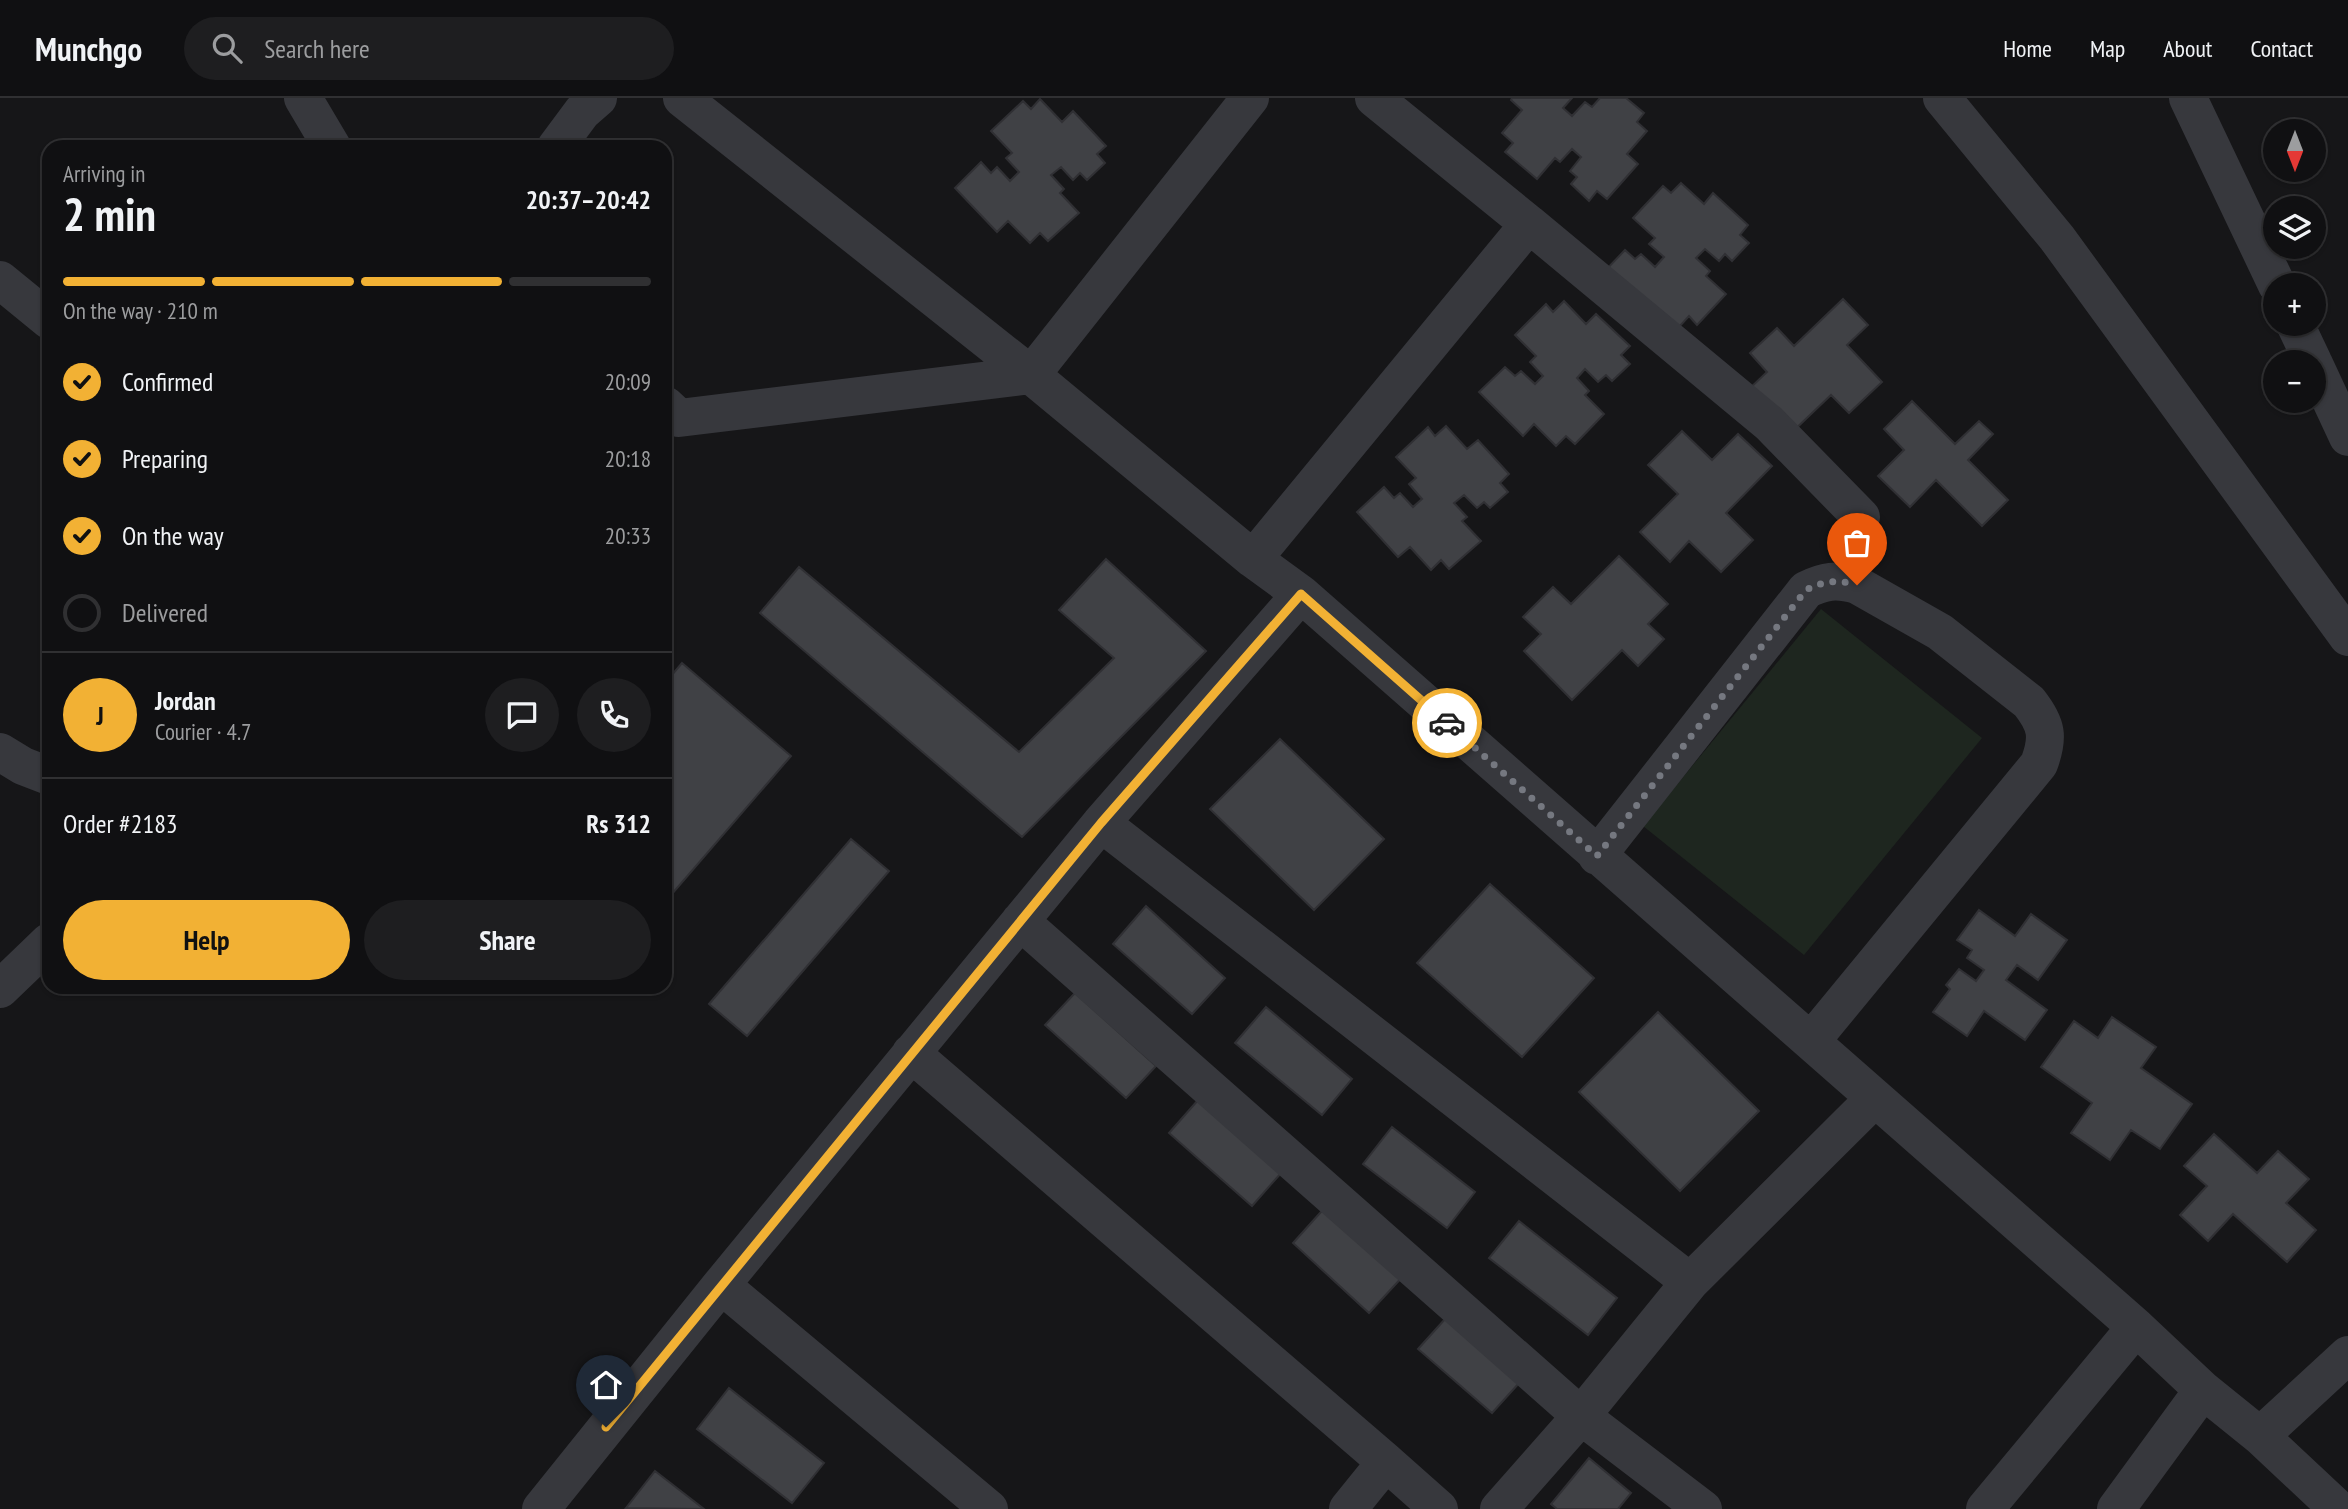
<!DOCTYPE html>
<html lang="en">
<head>
<meta charset="utf-8">
<style>
  :root { --surface:#101012; --page:#1e1e20; --text:#f1f3f6; --muted:#9c9d9f; --line:#303032; --accent:#f2b134 }
  body { margin:0; font-family:"PT Sans Narrow",sans-serif; background:var(--page); color:var(--text); height:100vh; display:flex; flex-direction:column; font-size:26px; white-space:nowrap }
  * { box-sizing:border-box; margin:0 }
  p { font-size:23px; color:var(--muted) }
  .icon { flex:none; width:38px; height:38px; fill:none; stroke:currentColor; stroke-width:2; stroke-linecap:round; stroke-linejoin:round }
  .map { position:relative; flex:1; overflow:hidden }
  .details { position:absolute; left:42px; top:42px; width:630px; height:854px; display:flex; flex-direction:column; background:var(--surface); border-radius:21px; box-shadow:0 2px 5px #0004,0 0 0 2px var(--line) }
  .details>* { flex:none }
  .needle { width:46px; rotate:180deg }
  .fabs { position:absolute; left:2263px; top:21px; display:grid; gap:14px }
  .fabs a { display:grid; place-items:center; width:63px; height:63px; border-radius:50%; background:var(--surface); box-shadow:0 2px 5px #0004,0 0 0 2px var(--line); font-size:35px }
  .pin { position:absolute; display:grid; place-items:center; width:60px; height:60px; color:#fff; margin:-72px -30px; border-radius:50% 50% 50% 0; rotate:-45deg; box-shadow:0 0 7px #0007 }
  .pin .icon { rotate:45deg }
  .courier { position:absolute; display:grid; place-items:center; width:70px; height:70px; margin:-35px; border:5px solid #f2b134; border-radius:50%; background:#fff; color:#222; box-shadow:0 2px 9px #0007 }
  .headline em { font-style:normal; font-weight:800 }
  .headline div { display:flex; flex-direction:column-reverse }
  .headline { display:flex; align-items:center; justify-content:space-between; height:119px; padding:0 21px }
  h1 { font-size:46px; font-weight:800; line-height:52px }
  .bar { display:grid; grid-template-columns:repeat(4,1fr); gap:10px 7px; align-content:center; height:84px; padding:0 21px }
  .bar i { height:9px; border-radius:5px; background:var(--line) }
  .bar .active { background:var(--accent) }
  .bar p { grid-column:span 4 }
  .line { display:flex; align-items:center; gap:18px; padding:0 21px; border-top:2px solid var(--line) }
  .line div { flex:1 }
  .round { display:grid; place-items:center; flex:none; width:74px; height:74px; border-radius:37px; background:var(--page) }
  ol { padding:0 21px; list-style:none }
  li { display:flex; align-items:center; gap:21px; height:77px }
  li p { margin-inline-start:auto }
  li .icon { padding:7px; border-radius:50%; background:var(--accent); color:#111; stroke-width:4 }
  li:last-child { color:var(--muted) }
  li i { width:38px; height:38px; border:4px solid var(--line); border-radius:50% }
  .primary-button { display:flex; gap:14px; margin-top:auto; padding:14px 21px }
  .primary-button a { flex:1; height:80px; border-radius:42px; background:var(--accent); color:#111; font-size:28px; font-weight:800; line-height:80px; text-align:center }
  .primary-button a+a { background:var(--page); color:var(--text) }
  header { display:flex; align-items:center; gap:42px; box-sizing:border-box; height:98px; padding:0 35px; background:var(--surface); border-bottom:2px solid var(--line) }
  header strong { font-size:33px }
  nav { display:flex; gap:38px; margin-inline-start:auto; font-size:24px }
  .search { width:490px; height:63px; background:var(--page); display:flex; align-items:center; gap:18px; box-sizing:border-box; padding:0 24px; border-radius:38px; color:var(--muted); font-size:26px }
  .map>svg:first-child { display:block }
  .green { fill:#1e261f }
  .building { fill:#404145; stroke:#303034; stroke-width:2 }
  .lines { fill:none; stroke-linecap:round; stroke-linejoin:round }
  .minor { stroke:#37383d; stroke-width:38 }
  .done { stroke:#757880; stroke-width:7; stroke-dasharray:0 12.6 }
  .route { stroke:#f2b134; stroke-width:9 }
</style>
</head>
<body>
<header>
<strong>Munchgo</strong>
<div class="search"><svg class="icon" aria-label="search" viewBox="0 0 24 24"><circle cx="10" cy="10" r="6"/><path d="M15 15l6 6"/></svg>Search here</div>
<nav><a>Home</a><a>Map</a><a>About</a><a>Contact</a></nav>
</header>
<div class="map">
<svg width="2348" height="1411" viewBox="0 0 2348 1411">
  <rect width="100%" height="100%" fill="#161618"/>
  <!-- green -->
  <path class="green" d="M1821 511 1982 640 1804 857 1643 728Z"/>
  <!-- building -->
  <path class="building" d="M1512 0H1572L1563 10 1572 18 1585 4 1592 9 1600 0H1626L1644 15 1637 24 1647 33 1627 56 1638 66 1607 101 1597 93 1589 103 1571 86 1577 79 1570 73 1581 59 1572 51 1560 64 1555 60 1537 81 1505 54 1513 45 1502 35 1522 12 1511 2Z
    M1040 1 1062 24 1073 13 1106 48 1097 56 1105 65 1087 82 1080 75 1073 82 1061 69 1051 77 1064 91 1060 95 1079 115 1048 143 1040 135 1030 145 1008 123 997 134 955 90 981 64 991 75 997 69 1010 83 1019 74 1006 60 1012 55 991 33 1023 3 1031 11Z
    M1681 85 1704 106 1713 95 1748 127 1740 137 1749 145 1732 163 1725 156 1719 163 1705 151 1696 160 1710 173 1706 178 1726 196 1697 227 1689 218 1679 229 1600 178 1625 152 1635 161 1641 156 1655 169 1664 159 1649 146 1655 140 1633 120 1663 88 1671 95Z
    M1843 201 1868 227 1847 247 1882 284 1849 315 1831 297 1788 338 1746 294 1767 274 1750 255 1777 230 1794 248Z
    M1564 203 1586 226 1596 216 1630 248 1621 257 1630 266 1612 283 1606 277 1598 284 1585 271 1577 280 1589 293 1585 297 1604 316 1575 346 1566 338 1556 348 1534 326 1523 338 1479 294 1505 269 1515 278 1521 273 1535 286 1543 278 1530 264 1536 258 1515 237 1546 206 1553 214Z
    M1912 303 1955 346 1979 323 1993 336 1968 362 2008 402 1982 428 1936 382 1910 409 1878 378 1904 352 1884 331Z
    M1446 328 1467 351 1478 342 1509 376 1500 385 1508 394 1490 410 1484 404 1477 410 1464 397 1454 405 1467 419 1462 423 1481 443 1449 471 1441 462 1431 472 1410 449 1398 459 1357 414 1384 389 1394 400 1400 395 1413 409 1422 401 1409 386 1416 380 1396 359 1428 329 1435 338Z
    M1682 333 1712 362 1738 336 1772 368 1726 415 1753 442 1721 474 1689 443 1670 464 1640 434 1678 396 1648 367Z
    M1619 458 1668 506 1648 526 1664 541 1638 568 1622 552 1572 602 1524 553 1541 536 1523 519 1553 489 1571 506Z
    M1106 461 1206 553 1022 739 760 515 799 469 1019 654 1114 560 1059 512Z
    M682 565 791 658 665 804V585Z
    M1280 641 1384 741 1314 812 1210 711Z
    M851 741 889 773 747 938 709 906Z
    M1490 786 1594 880 1522 959 1417 865Z
    M1146 808 1225 880 1192 916 1113 846Z
    M1979 812 2015 838 2031 816 2067 842 2038 882 2017 867 2006 882 2047 912 2025 942 1984 913 1967 938 1933 914 1950 891 1946 887 1959 871 1976 883 1984 872 1967 860 1972 852 1957 842Z
    M1075 895 1156 968 1126 1000 1045 927Z
    M1266 909 1352 981 1322 1017 1235 945Z
    M1658 914 1759 1013 1680 1093 1579 994Z
    M2112 919 2156 949 2141 970 2192 1006 2160 1051 2131 1032 2110 1062 2071 1035 2092 1005 2041 969 2074 923 2098 940Z
    M1199 1001 1282 1074 1252 1108 1169 1035Z
    M1392 1029 1475 1094 1447 1130 1363 1066Z
    M2214 1036 2257 1075 2278 1053 2309 1081 2286 1105 2316 1132 2287 1164 2233 1116 2208 1143 2180 1117 2207 1088 2184 1068Z
    M1329 1105 1406 1175 1369 1215 1293 1145Z
    M1519 1123 1617 1200 1588 1237 1489 1160Z
    M1446 1220 1520 1284 1492 1315 1418 1251Z
    M729 1290 824 1365 792 1405 697 1331Z
    M1589 1360 1631 1395 1618 1411H1557L1551 1406Z
    M655 1373 704 1411 626 1410Z"/>
  <g class="lines">
    <!-- minor -->
    <path class="minor" d="M303 0 332 49
      M682 0 1031 277 1253 461 1301 496 2136 1229 1985 1411
      M1942 0 2057 140 2348 539
      M2188 0 2277 187
      M556 49 582 14 598 0
      M1529 126 1769 325 1861 419
      M0 182 49 222
      M2295 226 2313 264
      M2314 266 2348 339
      M665 307 679 320 1031 277 1250 0
      M1253 461 1529 126 1374 0
      M0 654 23 668 49 678
      M1101 725 1690 1184 1874 1001
      M1597 758 1806 492C1824 483 1836 481 1857 487L1940 534 2029 604C2047 627 2049 639 2039 666L1812 942
      M1020 823 1581 1318 1703 1411
      M0 891 49 844
      M911 955 1386 1364
      M721 1187 989 1411
      M2203 1292 2260 1338 2338 1411
      M2260 1338 2348 1257
      M541 1411 721 1187 1101 725 1301 496
      M1348 1411 1386 1364 1439 1411
      M1499 1411 1581 1318 1690 1184
      M2116 1411 2203 1292 2136 1229"/>
  </g>
  <g class="lines">
    <!-- done -->
    <path class="done" d="M1447 625 1597 758 1806 492C1824 483 1836 481 1857 487"/>
    <!-- route -->
    <path class="route" d="M606 1329 1101 725 1301 496 1447 625"/>
  </g>
</svg>
<div class="fabs">
<a><svg class="needle" viewBox="-14 -14 28 28"><path d="M0-13l5 13h-10z" fill="#e53935"/><path d="M0 13l5-13h-10z" fill="#9c9d9f"/></svg></a>
<a><svg class="icon" aria-label="layers" viewBox="0 0 24 24"><path d="M12 4l9 5-9 5-9-5zM3 14l9 5 9-5"/></svg></a>
<a>+</a>
<a>−</a>
</div>
<div class="pin" style="left:1857px;top:487px;background:#ea580c"><svg class="icon" aria-label="bag" viewBox="0 0 24 24"><path d="M5 8h14l-1 12H6zM9 8a3 3 0 0 1 6 0"/></svg></div>
<div class="pin" style="left:606px;top:1329px;background:#1f2937"><svg class="icon" aria-label="home" viewBox="0 0 24 24"><path d="M3 11l9-7 9 7M6 9v11h12V9"/></svg></div>
<div class="courier" style="left:1447px;top:625px"><svg class="icon" aria-label="car" viewBox="0 0 24 24"><path d="M5 17H2v-5l4-1 3-4h7l3 4 3 1v5h-3M9 17h6M6 11h13"/><circle cx="7" cy="17" r="2"/><circle cx="17" cy="17" r="2"/></svg></div>
<section class="details">
<div class="headline"><div><h1>2 min</h1><p>Arriving in</p></div><em>20:37–20:42</em></div>
<div class="bar"><i class="active"></i><i class="active"></i><i class="active"></i><i></i><p>On the way · 210 m</p></div>
<ol>
<li><svg class="icon" aria-label="check" viewBox="0 0 24 24"><path d="M5 12l5 5 9-10"/></svg>Confirmed<p>20:09</p></li>
<li><svg class="icon" aria-label="check" viewBox="0 0 24 24"><path d="M5 12l5 5 9-10"/></svg>Preparing<p>20:18</p></li>
<li><svg class="icon" aria-label="check" viewBox="0 0 24 24"><path d="M5 12l5 5 9-10"/></svg>On the way<p>20:33</p></li>
<li><i></i>Delivered</li>
</ol>
<div class="line" style="height:126px"><b class="round" style="background:var(--accent);color:#111">J</b><div><b>Jordan</b><p>Courier · 4.7</p></div><a class="round"><svg class="icon" aria-label="chat" viewBox="0 0 24 24"><path d="M4 5h16v11H9l-5 4z"/></svg></a><a class="round"><svg class="icon" aria-label="phone" viewBox="0 0 24 24"><path d="M5 4h4l2 5-3 2q2 4 5 5l2-3 5 2v4C11 20 4 13 5 4z"/></svg></a></div>
<div class="line" style="height:91px"><div>Order #2183</div><b>Rs 312</b></div>
<div class="primary-button"><a>Help</a><a>Share</a></div>
</section>
</div>
</body>
</html>
